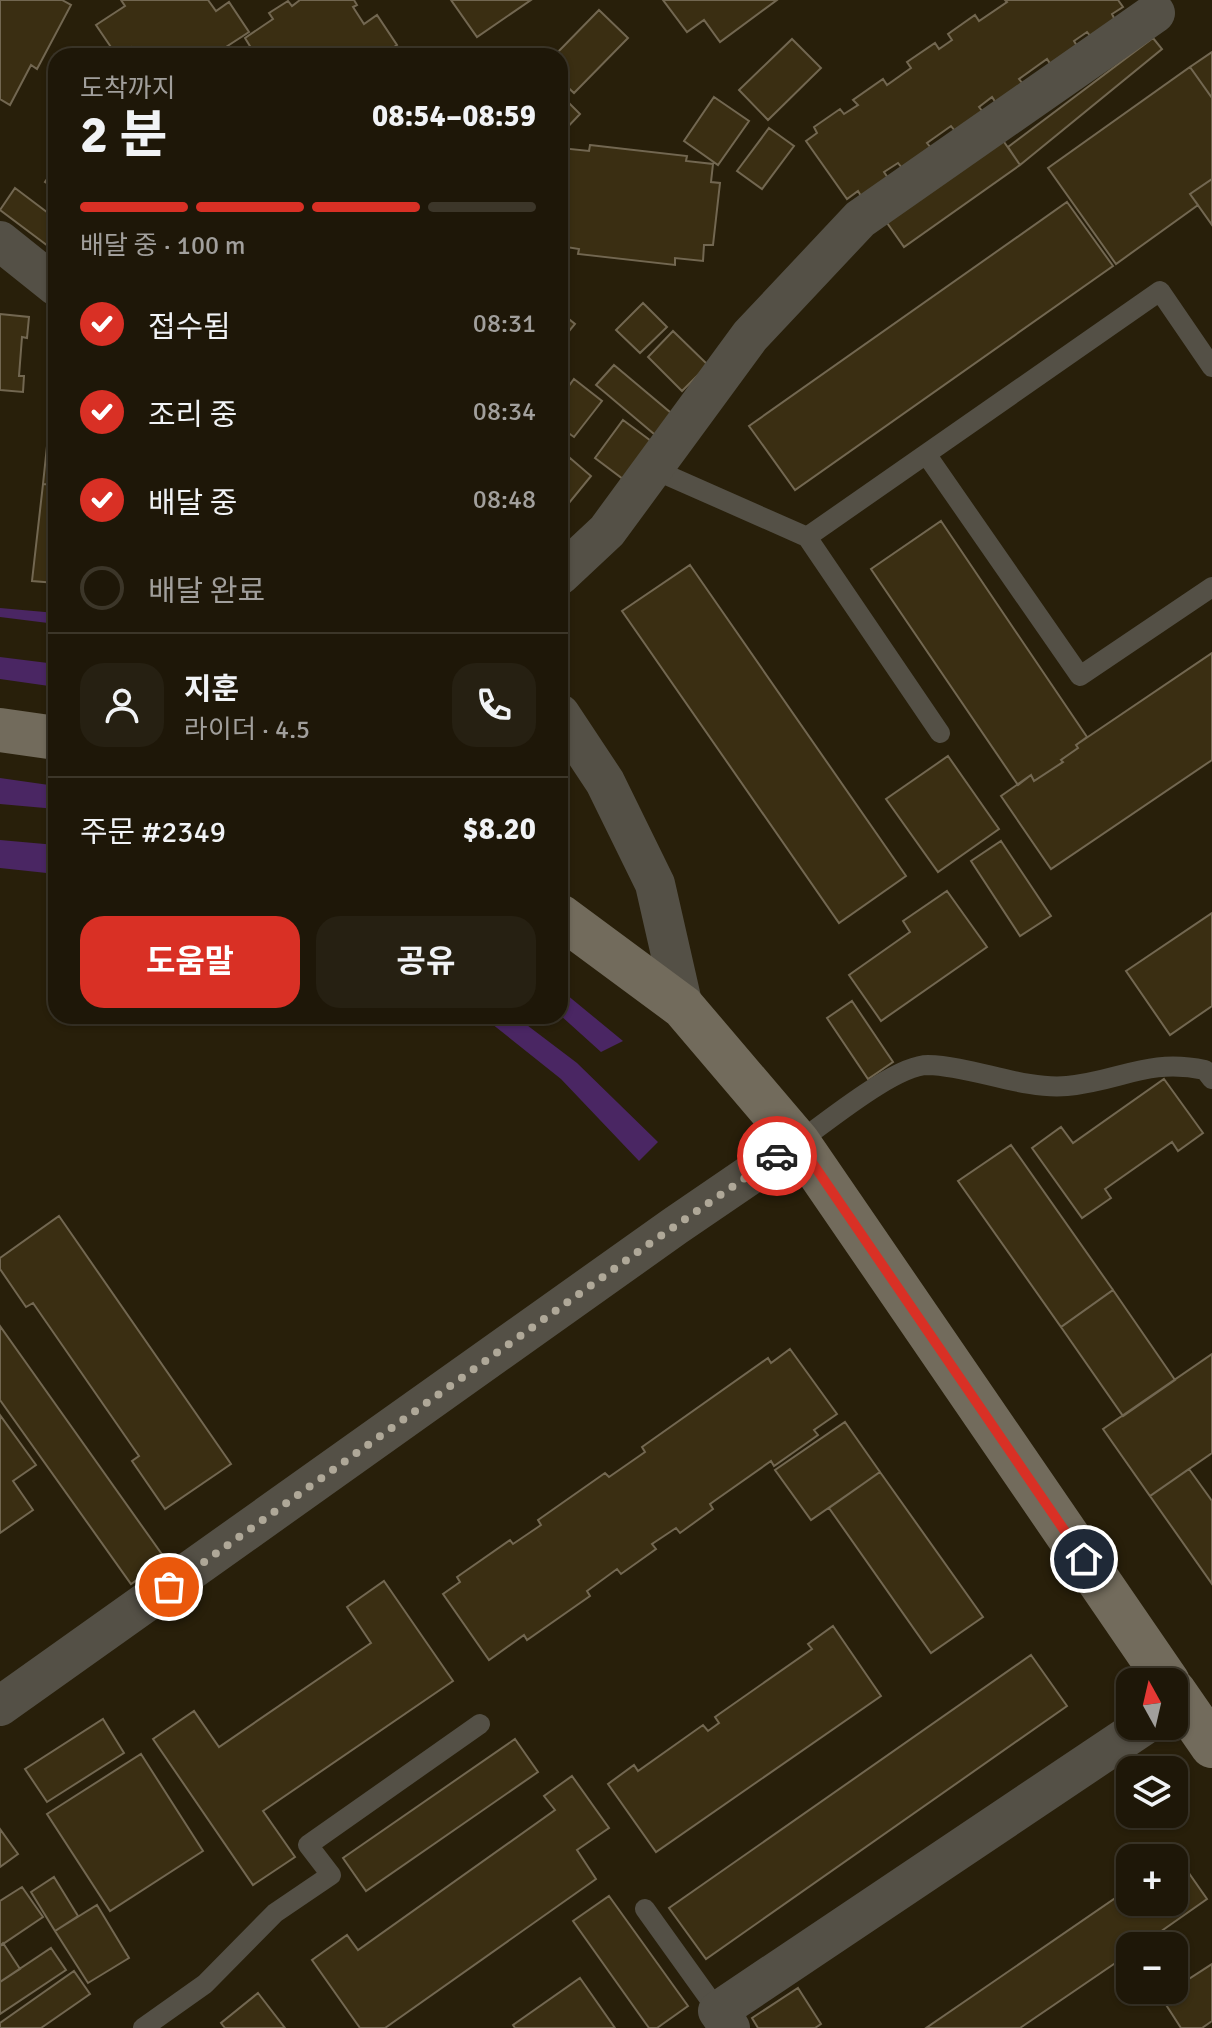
<!DOCTYPE html>
<html lang="ko">
<head>
<meta charset="utf-8">
<style>
  :root { --surface:#1e1708; --page:#262012; --text:#f1f3f6; --muted:#a19f9c; --line:#3c3629; --accent:#d93025 }
  body { margin:0; font-family:Signika,"Noto Sans KR",sans-serif; background:var(--page); color:var(--text); height:100vh; display:flex; flex-direction:column; font-size:30px; white-space:nowrap }
  * { box-sizing:border-box; margin:0 }
  p { font-size:26px; color:var(--muted) }
  .icon { flex:none; width:44px; height:44px; fill:none; stroke:currentColor; stroke-width:2; stroke-linecap:round; stroke-linejoin:round }
  .map { position:relative; flex:1; overflow:hidden }
  .side { position:absolute; left:48px; top:48px; width:520px; height:976px; display:flex; flex-direction:column; background:var(--surface); border-radius:24px; box-shadow:0 2px 6px #0004,0 0 0 2px var(--line) }
  .side>* { flex:none }
  .needle { width:52px; rotate:352deg }
  .buttons { position:absolute; left:1116px; top:1668px; display:grid; gap:16px }
  .buttons a { display:grid; place-items:center; width:72px; height:72px; border-radius:16px; background:var(--surface); box-shadow:0 2px 6px #0004,0 0 0 2px var(--line); font-size:40px }
  .pin { position:absolute; display:grid; place-items:center; width:68px; height:68px; color:#fff; margin:-34px; border:4px solid #fff; border-radius:50%; box-shadow:0 2px 8px #0007 }
  .courier { position:absolute; display:grid; place-items:center; width:80px; height:80px; margin:-40px; border:6px solid #d93025; border-radius:50%; background:#fff; color:#222; box-shadow:0 2px 10px #0007 }
  .headline em { font-style:normal; font-weight:700 }
  .headline div { display:flex; flex-direction:column-reverse }
  .headline { display:flex; align-items:center; justify-content:space-between; height:136px; padding:0 32px }
  h1 { font-size:52px; font-weight:700; line-height:60px }
  .bar { display:grid; grid-template-columns:repeat(4,1fr); gap:12px 8px; align-content:center; height:96px; padding:0 32px }
  .bar i { height:10px; border-radius:6px; background:var(--line) }
  .bar .current { background:var(--accent) }
  .bar p { grid-column:span 4 }
  .line { display:flex; align-items:center; gap:20px; padding:0 32px; border-top:2px solid var(--line) }
  .line div { flex:1 }
  .round { display:grid; place-items:center; flex:none; width:84px; height:84px; border-radius:24px; background:var(--page) }
  ol { padding:0 32px; list-style:none }
  li { display:flex; align-items:center; gap:24px; height:88px }
  li p { margin-inline-start:auto }
  li .icon { padding:8px; border-radius:50%; background:var(--accent); color:#fff; stroke-width:4 }
  li:last-child { color:var(--muted) }
  li i { width:44px; height:44px; border:4px solid var(--line); border-radius:50% }
  .action { display:flex; gap:16px; margin-top:auto; padding:16px 32px }
  .action a { flex:1; height:92px; border-radius:24px; background:var(--accent); color:#fff; font-size:32px; font-weight:700; line-height:92px; text-align:center }
  .action a+a { background:var(--page); color:var(--text) }
  .map>svg:first-child { display:block }
  .green { fill:#4a2663 }
  .building { fill:#3a2e12; stroke:#726751; stroke-width:2 }
  .lines { fill:none; stroke-linecap:round; stroke-linejoin:round }
  .lane { stroke:#545046; stroke-width:20 }
  .street { stroke:#545046; stroke-width:40 }
  .secondary { stroke:#726b5c; stroke-width:44 }
  .done { stroke:#afa898; stroke-width:8; stroke-dasharray:0 14.4 }
  .route { stroke:#d93025; stroke-width:10 }
</style>
</head>
<body>
<div class="map">
<svg width="1212" height="2028" viewBox="0 0 1212 2028">
  <rect width="100%" height="100%" fill="#281f0a"/>
  <!-- green -->
  <path class="green" d="M0 608 56 613V624L0 617Z
    M0 657 56 664V687L0 679Z
    M0 778 56 786V809L0 804Z
    M0 840 56 845V874L0 868Z
    M560 990H561L623 1041 601 1052 560 1015Z
    M482 1016H515L577 1063 658 1142 639 1161 561 1079Z"/>
  <!-- building -->
  <path class="building" d="M0 0H62L71 5 37 69 31 65 10 105 0 99Z
    M121 0H208L216 11 229 2 249 32 212 56H137L131 47 117 56 96 25 125 6Z
    M300 0H354L357 5 353 7 364 24 377 15 397 45 380 56H256L245 38 273 19 269 13 288 1 292 6Z
    M451 0H531L477 37Z
    M663 0H777L720 42 704 20 687 32Z
    M1005 0H1118L1123 7 1112 14 1115 20 1091 37 1087 32 1074 41 1077 46 1051 65 1047 59 1019 79 1023 84 996 103 992 97 979 107 983 112 955 131 951 126 927 143 931 148 902 168 898 163 884 172 888 178 861 196 858 191 847 199 806 141 817 133 814 127 840 109 844 114 858 105 853 100 883 79 887 85 911 68 907 62 935 43 939 49 952 40 948 34 975 15 979 21 1007 2Z
    M599 10 628 38 574 93 560 80V56H554Z
    M1153 38 1162 49 1020 165 1008 147Z
    M792 39 821 68 768 120 739 90Z
    M1212 52V98L1190 67Z
    M1190 67 1212 98V179L1190 194 1198 205 1116 264 1048 168Z
    M560 94 580 114 561 134 560 133Z
    M714 97 749 121 718 165 684 141Z
    M769 128 794 146 762 189 737 171Z
    M1002 139 1020 165 904 247 885 220Z
    M590 145 687 156 686 161 713 164 711 182 720 183 713 245H704L703 261 675 258V265L578 254 579 249 560 246 561 148 589 151Z
    M56 166V189L45 182Z
    M1212 179V225L1190 194Z
    M15 188 56 219V252L0 210Z
    M1067 202 1113 266 795 490 749 426Z
    M643 303 667 327 640 353 616 330Z
    M560 312 575 324 560 342Z
    M0 314 29 317 27 338 22 337 19 376H24L23 392 0 390Z
    M673 331 708 365 682 391 648 357Z
    M614 365 677 418 660 439 596 385Z
    M574 379 602 401 574 437 560 427V398Z
    M56 410V485L43 484 49 427Z
    M623 420 651 441 623 479 595 458Z
    M570 458 591 476 560 514V470Z
    M43 484 56 485V583L32 581Z
    M941 521 1087 737 1076 745 1078 748 1061 760 1063 762 1034 781 1031 775 1018 785 871 569Z
    M690 565 906 876 839 923 622 611Z
    M1212 653V760L1051 869 1001 796 1031 775 1034 781 1063 762 1061 760 1078 748 1076 745Z
    M948 756 999 829 938 872 886 799Z
    M1001 841 1051 916 1020 936 971 861Z
    M947 891 987 947 881 1021 849 975 910 932 903 921Z
    M1212 913V1006L1170 1035 1126 971Z
    M852 1001 893 1062 868 1079 827 1018Z
    M1164 1079 1203 1133 1178 1151 1172 1142 1105 1189 1111 1198 1082 1218 1032 1148 1061 1127 1073 1143Z
    M1011 1145 1113 1290 1061 1327 958 1181Z
    M59 1216 231 1464 165 1509 132 1461 139 1456 33 1303 26 1307 0 1269V1258Z
    M1113 1290 1175 1380 1123 1416 1061 1327Z
    M0 1326 166 1560 131 1584 0 1400Z
    M790 1349 837 1414 814 1430 818 1435 774 1466 771 1461 710 1504 713 1509 680 1533 676 1528 652 1544 656 1549 621 1574 617 1569 587 1591 590 1596 527 1640 524 1635 489 1660 443 1594 460 1582 457 1577 510 1540 513 1544 541 1525 538 1520 605 1473 609 1477 645 1452 642 1447 768 1358 771 1363Z
    M1212 1354V1453L1150 1496 1103 1429Z
    M0 1415 36 1465 13 1481 33 1510 0 1533Z
    M845 1422 880 1472 811 1520 775 1470Z
    M1189 1469 1212 1501V1584L1150 1496Z
    M880 1472 983 1617 931 1653 829 1508Z
    M384 1581 453 1681 263 1811 295 1857 253 1885 153 1739 194 1711 219 1747 371 1643 347 1607Z
    M833 1626 881 1696 656 1852 608 1784 634 1765 638 1771 703 1725 708 1731 719 1723 715 1717 812 1649 808 1644Z
    M1031 1655 1067 1706 706 1959 669 1908Z
    M103 1719 124 1753 47 1802 25 1769Z
    M515 1739 538 1772 366 1891 343 1858Z
    M141 1754 203 1851 110 1911 47 1814Z
    M572 1776 609 1828 577 1850 596 1879 385 2028H360L312 1960 347 1935 358 1950 555 1810 544 1796Z
    M0 1829 18 1854 0 1867Z
    M1177 1856 1207 1899 1140 1946H1130V1953L1020 2028H926L1130 1888V1902H1174V1858Z
    M54 1877 78 1916 55 1931 31 1892Z
    M22 1887 43 1917 0 1946V1901Z
    M609 1896 688 2006 657 2028H649L573 1921Z
    M97 1905 129 1958 88 1983 55 1931Z
    M3 1943 20 1969 0 1982V1946Z
    M51 1948 66 1970 0 2014V1982Z
    M1212 1964V2021L1202 2028H1181L1161 1997Z
    M74 1971 90 1994 41 2028H0V2023Z
    M580 1978 615 2028H515L513 2025Z
    M798 1988 821 2024 815 2028H758L752 2018Z
    M258 1993 285 2028H225L221 2023Z"/>
  <g class="lines">
    <!-- lane -->
    <path class="lane" d="M926 454 1080 676 1212 587
      M653 469 807 537 940 733
      M807 537 1160 291 1212 367
      M798 1142C827 1122 895 1065 928 1065 972 1066 1023 1090 1067 1086 1121 1081 1147 1058 1205 1070L1212 1079
      M645 1909 718 2011
      M143 2028 205 1984 275 1913 331 1875 308 1845 480 1724"/>
    <!-- street -->
    <path class="street" d="M0 241 56 286
      M560 575 607 531 750 336 860 219 1155 13
      M560 714 605 782 655 884 683 1007
      M0 1706 675 1226 798 1142
      M730 2028 718 2011 1143 1726"/>
    <!-- secondary -->
    <path class="secondary" d="M0 730 56 738
      M560 916 683 1007 798 1142 1168 1682
      M1174 1691 1212 1746"/>
  </g>
  <g class="lines">
    <!-- done -->
    <path class="done" d="M169 1587 649 1244 777 1156"/>
    <!-- route -->
    <path class="route" d="M777 1156 798 1142 1084 1559"/>
  </g>
</svg>
<div class="buttons">
<a><svg class="needle" viewBox="-14 -14 28 28"><path d="M0-13l5 13h-10z" fill="#e53935"/><path d="M0 13l5-13h-10z" fill="#a19f9c"/></svg></a>
<a><svg class="icon" aria-label="layers" viewBox="0 0 24 24"><path d="M12 4l9 5-9 5-9-5zM3 14l9 5 9-5"/></svg></a>
<a>+</a>
<a>−</a>
</div>
<div class="pin" style="left:169px;top:1587px;background:#ea580c"><svg class="icon" aria-label="bag" viewBox="0 0 24 24"><path d="M5 8h14l-1 12H6zM9 8a3 3 0 0 1 6 0"/></svg></div>
<div class="pin" style="left:1084px;top:1559px;background:#1f2937"><svg class="icon" aria-label="home" viewBox="0 0 24 24"><path d="M3 11l9-7 9 7M6 9v11h12V9"/></svg></div>
<div class="courier" style="left:777px;top:1156px"><svg class="icon" aria-label="car" viewBox="0 0 24 24"><path d="M5 17H2v-5l4-1 3-4h7l3 4 3 1v5h-3M9 17h6M6 11h13"/><circle cx="7" cy="17" r="2"/><circle cx="17" cy="17" r="2"/></svg></div>
<section class="side">
<div class="headline"><div><h1>2 분</h1><p>도착까지</p></div><em>08:54–08:59</em></div>
<div class="bar"><i class="current"></i><i class="current"></i><i class="current"></i><i></i><p>배달 중 · 100 m</p></div>
<ol>
<li><svg class="icon" aria-label="check" viewBox="0 0 24 24"><path d="M5 12l5 5 9-10"/></svg>접수됨<p>08:31</p></li>
<li><svg class="icon" aria-label="check" viewBox="0 0 24 24"><path d="M5 12l5 5 9-10"/></svg>조리 중<p>08:34</p></li>
<li><svg class="icon" aria-label="check" viewBox="0 0 24 24"><path d="M5 12l5 5 9-10"/></svg>배달 중<p>08:48</p></li>
<li><i></i>배달 완료</li>
</ol>
<div class="line" style="height:144px"><a class="round"><svg class="icon" aria-label="person" viewBox="0 0 24 24"><circle cx="12" cy="8" r="4"/><path d="M4 21q1-7 8-7t8 7"/></svg></a><div><b>지훈</b><p>라이더 · 4.5</p></div><a class="round"><svg class="icon" aria-label="phone" viewBox="0 0 24 24"><path d="M5 4h4l2 5-3 2q2 4 5 5l2-3 5 2v4C11 20 4 13 5 4z"/></svg></a></div>
<div class="line" style="height:104px"><div>주문 #2349</div><b>$8.20</b></div>
<div class="action"><a>도움말</a><a>공유</a></div>
</section>
</div>
</body>
</html>
